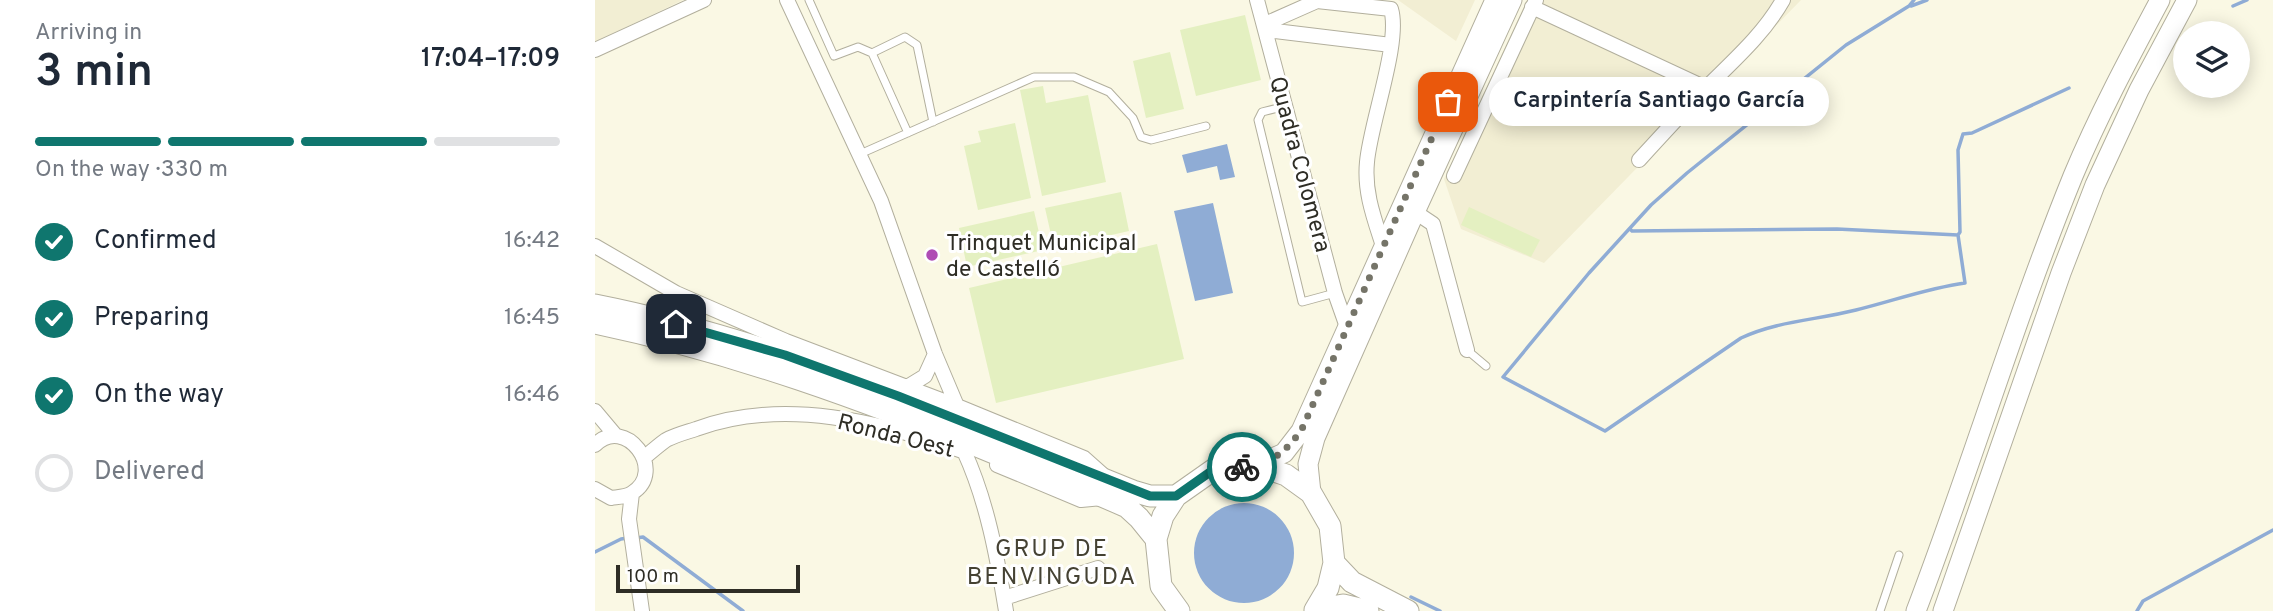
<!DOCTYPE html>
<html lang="en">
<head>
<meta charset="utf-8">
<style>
  :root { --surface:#fff; --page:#f2f2f3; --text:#1f2937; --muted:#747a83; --line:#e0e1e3; --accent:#0f766e }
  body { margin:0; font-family:Overpass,sans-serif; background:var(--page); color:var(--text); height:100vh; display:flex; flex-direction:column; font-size:26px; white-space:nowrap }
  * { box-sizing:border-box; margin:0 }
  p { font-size:23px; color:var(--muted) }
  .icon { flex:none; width:38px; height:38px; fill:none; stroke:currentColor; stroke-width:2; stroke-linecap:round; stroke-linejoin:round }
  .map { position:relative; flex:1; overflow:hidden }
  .details { display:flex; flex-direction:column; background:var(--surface); width:595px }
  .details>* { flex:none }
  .controls { position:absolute; left:1578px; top:21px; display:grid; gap:14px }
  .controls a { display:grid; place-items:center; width:77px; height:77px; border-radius:50%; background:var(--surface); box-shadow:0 4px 18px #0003; font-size:35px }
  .scale { position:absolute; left:21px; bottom:18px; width:184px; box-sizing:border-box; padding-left:7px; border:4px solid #2e2d25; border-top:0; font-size:19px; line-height:24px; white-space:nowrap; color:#2e2d25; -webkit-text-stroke:5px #fff; paint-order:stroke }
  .pin { position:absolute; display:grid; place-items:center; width:60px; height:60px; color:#fff; margin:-30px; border-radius:14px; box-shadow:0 4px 10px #0006 }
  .courier { position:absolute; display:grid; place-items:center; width:70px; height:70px; margin:-35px; border:5px solid #0f766e; border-radius:50%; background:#fff; color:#222; box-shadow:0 2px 9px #0007 }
  .bubble { position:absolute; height:49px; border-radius:24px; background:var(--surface); box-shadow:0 4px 18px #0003; font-size:23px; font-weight:600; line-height:49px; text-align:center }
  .headline em { font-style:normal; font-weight:600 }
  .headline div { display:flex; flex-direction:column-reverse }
  .headline { display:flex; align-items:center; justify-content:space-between; height:119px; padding:0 35px }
  h1 { font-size:46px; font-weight:600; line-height:52px }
  .bar { display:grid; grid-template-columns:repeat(4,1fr); gap:10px 7px; align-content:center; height:84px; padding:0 35px }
  .bar i { height:9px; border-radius:5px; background:var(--line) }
  .bar .active { background:var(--accent) }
  .bar p { grid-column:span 4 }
  ol { padding:0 35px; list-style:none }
  li { display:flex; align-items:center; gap:21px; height:77px }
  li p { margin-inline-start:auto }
  li .icon { padding:7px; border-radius:50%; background:var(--accent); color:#fff; stroke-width:4 }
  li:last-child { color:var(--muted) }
  li i { width:38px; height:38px; border:4px solid var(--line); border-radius:50% }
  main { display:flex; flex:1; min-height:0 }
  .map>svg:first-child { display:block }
  .built { fill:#f2eed3 }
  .green { fill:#e4f0c1 }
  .water { fill:#8facd5 }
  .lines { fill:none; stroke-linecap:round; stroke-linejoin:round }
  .stream { stroke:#8facd5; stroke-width:3.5 }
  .service-casing { stroke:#b2af9d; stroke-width:9 }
  .minor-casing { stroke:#b2af9d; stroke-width:16 }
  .secondary-casing { stroke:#b2af9d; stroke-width:21 }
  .primary-casing { stroke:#b2af9d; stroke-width:23 }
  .service { stroke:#fff; stroke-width:7 }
  .minor { stroke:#fff; stroke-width:14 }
  .secondary { stroke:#fff; stroke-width:19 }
  .primary { stroke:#fff; stroke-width:21 }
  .done { stroke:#757468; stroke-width:7; stroke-dasharray:0 12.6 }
  .route { stroke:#0f766e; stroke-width:9 }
  .poi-dot { fill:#af4db5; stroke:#fff; stroke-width:2.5 }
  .labels { text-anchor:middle; stroke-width:6; stroke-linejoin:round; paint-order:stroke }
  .street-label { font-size:23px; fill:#2e2d25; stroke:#fff }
  .poi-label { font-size:23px; fill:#2e2d25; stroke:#fff; text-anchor:start }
  .neighbourhood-label { font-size:24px; letter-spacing:2px; fill:#454233; stroke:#fff }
</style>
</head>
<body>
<main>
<section class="details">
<div class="headline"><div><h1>3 min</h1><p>Arriving in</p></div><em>17:04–17:09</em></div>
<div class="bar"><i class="active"></i><i class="active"></i><i class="active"></i><i></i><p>On the way · 330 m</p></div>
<ol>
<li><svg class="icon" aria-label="check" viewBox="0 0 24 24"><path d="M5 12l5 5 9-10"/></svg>Confirmed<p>16:42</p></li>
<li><svg class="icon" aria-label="check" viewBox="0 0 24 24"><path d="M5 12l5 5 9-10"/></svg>Preparing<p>16:45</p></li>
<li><svg class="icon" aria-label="check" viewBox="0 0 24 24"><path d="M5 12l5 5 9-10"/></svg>On the way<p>16:46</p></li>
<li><i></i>Delivered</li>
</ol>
</section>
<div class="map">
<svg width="1678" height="611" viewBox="0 0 1678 611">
  <rect width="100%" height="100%" fill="#faf8e4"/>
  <!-- built -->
  <path class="built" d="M0 0H88L0 42Z
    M803 0H880L861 41Z
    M932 0H1206L949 263 866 229 849 179Z"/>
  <!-- green -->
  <path class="green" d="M650 15 666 80 601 96 585 30Z
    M575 52 589 109 551 118 538 61Z
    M448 86 451 103 493 95 511 182 447 196 425 90Z
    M420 123 436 198 383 210 369 146 386 142 383 131Z
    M526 192 534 231 459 248 450 208Z
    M874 207 945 240 936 257 866 225Z
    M439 211 448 250 372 267 364 228Z
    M562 244 589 359 401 403 374 288Z"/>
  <!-- water -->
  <path class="water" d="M632 144 640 177 625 180 622 166 592 173 587 155Z
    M618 203 638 293 600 301 579 211Z
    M599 553a50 50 0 1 1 100 0a50 50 0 1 1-100 0Z"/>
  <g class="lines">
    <!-- stream -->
    <path class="stream" d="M1319 0 1314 6 1251 45 1092 173 1056 205 994 273 908 377 1010 431 1146 338C1182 321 1222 320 1261 310 1298 301 1333 288 1370 283L1363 235 1365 232 1363 150 1368 134 1377 133 1474 88
      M1316 6 1332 0
      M1638 6 1652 0
      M1035 229 1037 231 1242 229 1363 235
      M41 538 48 537 148 611
      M0 552 26 539 33 538
      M816 597 845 611
      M1542 611 1548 601 1678 530"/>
    <defs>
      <path id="service" d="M214 0 239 56 263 47 277 53
        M691 106 667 112 663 120 707 302 740 293
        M313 133 277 53 310 37 322 45 338 122
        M265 154 439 77H479L514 92 538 118 546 137 556 140 611 126
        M872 350 891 366
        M1285 611 1304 555"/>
      <path id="minor" d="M192 0 286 201 340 354 362 406
        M662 0 740 293 752 327
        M937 7 1111 88
        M670 24 722 1 796 9C806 42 775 124 772 162 769 192 779 218 788 246
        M672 30 796 45
        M0 50 109 0
        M1044 160C1066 136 1088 112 1110 89 1139 60 1168 35 1188 0
        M859 176 941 0
        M820 212 838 224 872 350
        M0 246 81 293 191 341 362 406 489 458 507 474
        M312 387 330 376 340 354
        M0 411 21 436
        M0 445C30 414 73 471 37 493 32 497 22 497 16 498L0 489
        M369 451C392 501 402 556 411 611
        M50 457C57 451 64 445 71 440 80 435 92 432 101 429 188 397 287 422 370 452
        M402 465 486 500 507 498
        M37 493 34 519 47 611
        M409 598 503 568"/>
      <path id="secondary" d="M662 465 689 453 706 431 900 0
        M716 493 713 464 720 438 820 212 917 0
        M1321 611C1376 467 1420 319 1478 176 1503 116 1534 58 1565 0
        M1348 611 1466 273 1500 185 1544 90 1592 0"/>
      <path id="primary" d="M0 305C187 342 362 420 538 491L555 496H581
        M0 323C139 352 273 401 404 455 447 472 490 488 532 507L544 518 561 539
        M739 563 757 582 813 611
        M720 610 748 605 773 611
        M584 611 566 586 561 539 568 516 581 496 618 470 662 465 691 475 716 493 735 526 739 563 733 588 720 610"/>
    </defs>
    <!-- service casing -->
    <use href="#service" class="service-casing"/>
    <!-- minor casing -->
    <use href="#minor" class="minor-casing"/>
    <!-- secondary casing -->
    <use href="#secondary" class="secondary-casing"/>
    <!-- primary casing -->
    <use href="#primary" class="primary-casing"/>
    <!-- service -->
    <use href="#service" class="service"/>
    <!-- minor -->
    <use href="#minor" class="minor"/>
    <!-- secondary -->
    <use href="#secondary" class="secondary"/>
    <!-- primary -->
    <use href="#primary" class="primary"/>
  </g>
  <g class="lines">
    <!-- done -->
    <path class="done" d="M647 467C676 464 688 454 706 431L853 102"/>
    <!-- route -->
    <path class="route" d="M81 324 190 355 303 396 555 496H581L618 470 647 467"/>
  </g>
  <!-- markers -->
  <circle class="poi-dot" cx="337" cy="255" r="7"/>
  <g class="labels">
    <!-- street labels -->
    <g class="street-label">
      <text transform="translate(706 164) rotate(75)" y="8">Quadra Colomera</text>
      <text transform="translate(301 435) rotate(14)" y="8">Ronda Oest</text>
    </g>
    <!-- poi labels -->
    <g class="poi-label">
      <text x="351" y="250">Trinquet Municipal<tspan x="351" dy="26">de Castelló</tspan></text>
    </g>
    <!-- neighbourhood labels -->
    <g class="neighbourhood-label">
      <text x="457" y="556">GRUP DE<tspan x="457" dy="28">BENVINGUDA</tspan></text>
    </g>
  </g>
</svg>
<div class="controls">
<a><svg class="icon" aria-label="layers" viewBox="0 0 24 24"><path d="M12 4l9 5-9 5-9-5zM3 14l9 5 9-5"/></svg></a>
</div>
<div class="scale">100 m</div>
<div class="pin" style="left:853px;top:102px;background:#ea580c"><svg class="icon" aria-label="bag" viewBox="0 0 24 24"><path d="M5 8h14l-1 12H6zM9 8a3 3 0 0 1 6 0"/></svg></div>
<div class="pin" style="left:81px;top:324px;background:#1f2937"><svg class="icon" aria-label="home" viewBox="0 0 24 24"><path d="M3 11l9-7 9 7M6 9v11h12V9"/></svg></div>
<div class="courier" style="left:647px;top:467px"><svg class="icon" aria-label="bike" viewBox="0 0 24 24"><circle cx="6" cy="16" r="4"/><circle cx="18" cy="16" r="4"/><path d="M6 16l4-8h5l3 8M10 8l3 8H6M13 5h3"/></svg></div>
<div class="bubble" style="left:894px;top:77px;width:340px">Carpintería Santiago García</div>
</div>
</main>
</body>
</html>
